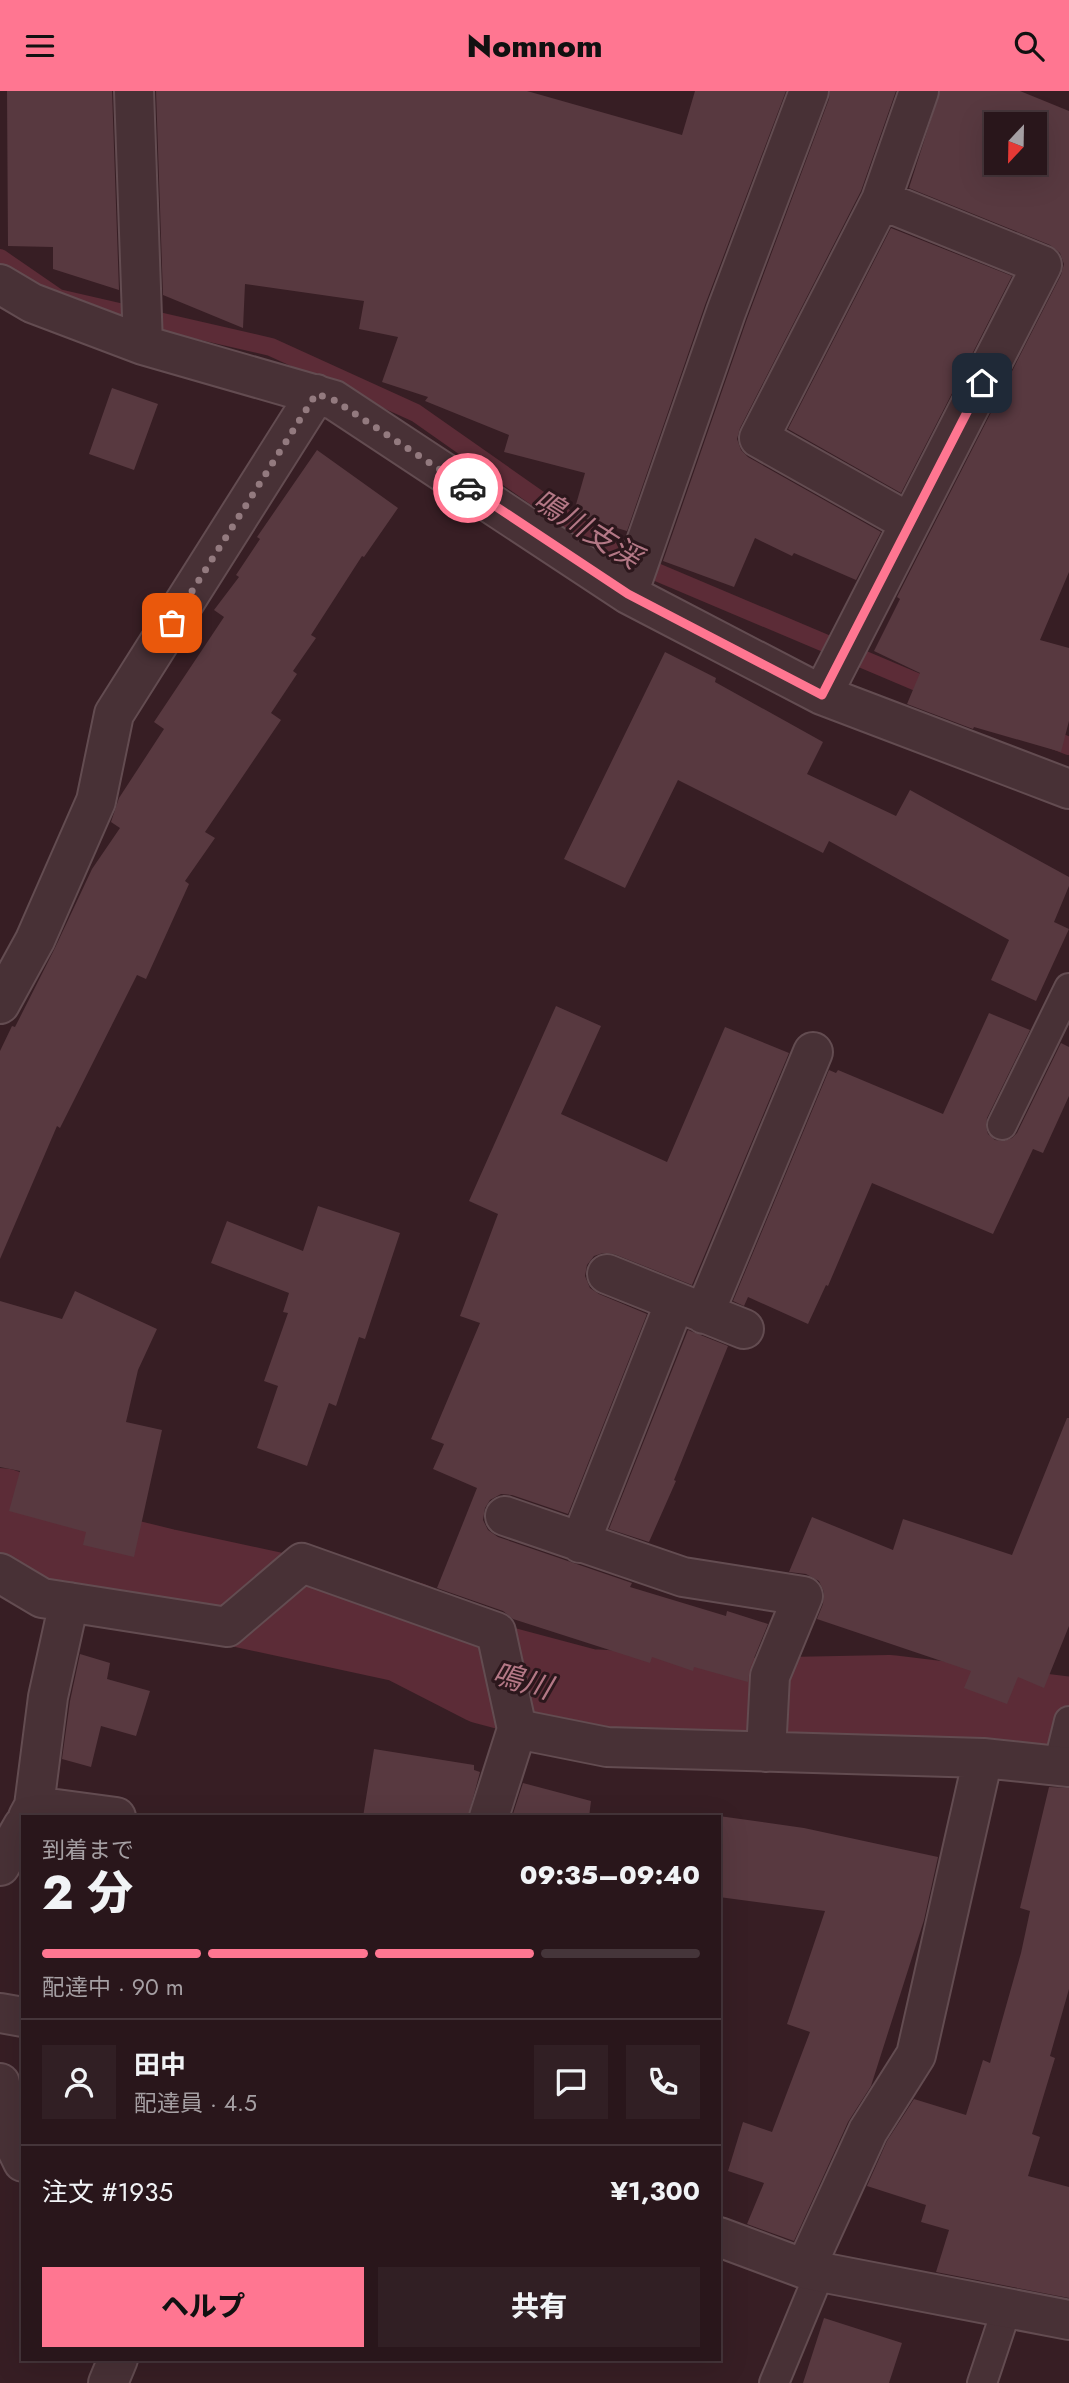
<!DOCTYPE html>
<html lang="ja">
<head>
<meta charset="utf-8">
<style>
  :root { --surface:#29161b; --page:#311f24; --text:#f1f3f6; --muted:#a59fa3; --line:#45353a; --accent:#ff7691 }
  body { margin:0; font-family:Jost,"Noto Sans JP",sans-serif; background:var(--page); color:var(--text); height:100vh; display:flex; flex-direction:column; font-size:26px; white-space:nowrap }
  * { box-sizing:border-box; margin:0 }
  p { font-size:23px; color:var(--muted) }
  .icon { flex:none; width:38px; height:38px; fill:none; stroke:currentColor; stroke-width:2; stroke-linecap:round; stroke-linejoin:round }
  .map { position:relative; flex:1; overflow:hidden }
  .side { position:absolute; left:21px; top:1724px; width:700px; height:546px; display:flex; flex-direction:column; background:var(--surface); border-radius:0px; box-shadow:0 7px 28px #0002,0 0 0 2px var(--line) }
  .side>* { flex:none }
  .needle { width:46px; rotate:202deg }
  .buttons { position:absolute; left:984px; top:21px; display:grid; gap:14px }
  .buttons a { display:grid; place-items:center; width:63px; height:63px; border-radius:0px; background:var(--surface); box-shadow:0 7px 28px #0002,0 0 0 2px var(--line); font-size:35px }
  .pin { position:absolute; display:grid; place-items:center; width:60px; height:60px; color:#fff; margin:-30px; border-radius:14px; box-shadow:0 4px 10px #0006 }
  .courier { position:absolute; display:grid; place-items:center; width:70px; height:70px; margin:-35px; border:5px solid #ff7691; border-radius:50%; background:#fff; color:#222; box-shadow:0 2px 9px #0007 }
  .headline em { font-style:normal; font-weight:800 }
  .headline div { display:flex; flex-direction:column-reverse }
  .headline { display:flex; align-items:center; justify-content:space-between; height:119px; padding:0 21px }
  h1 { font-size:46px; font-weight:800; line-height:52px }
  .bar { display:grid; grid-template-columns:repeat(4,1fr); gap:10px 7px; align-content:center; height:84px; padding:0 21px }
  .bar i { height:9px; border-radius:5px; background:var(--line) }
  .bar .current { background:var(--accent) }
  .bar p { grid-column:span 4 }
  .line { display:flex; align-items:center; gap:18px; padding:0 21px; border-top:2px solid var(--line) }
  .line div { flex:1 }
  .round { display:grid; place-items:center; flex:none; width:74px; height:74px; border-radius:0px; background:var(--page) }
  .action { display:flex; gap:14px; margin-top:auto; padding:14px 21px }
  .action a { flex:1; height:80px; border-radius:0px; background:var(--accent); color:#111; font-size:28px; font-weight:800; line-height:80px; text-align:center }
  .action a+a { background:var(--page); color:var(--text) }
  header { display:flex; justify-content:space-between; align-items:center; height:91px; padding:0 21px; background:var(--accent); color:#111; font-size:32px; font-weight:800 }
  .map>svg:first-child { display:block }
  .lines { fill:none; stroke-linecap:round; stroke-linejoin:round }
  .stream { stroke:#5c2c37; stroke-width:18 }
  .river { stroke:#5c2c37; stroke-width:102 }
  .building { fill:#583940; fill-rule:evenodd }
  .service-casing { stroke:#634c51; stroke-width:32 }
  .minor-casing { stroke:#634c51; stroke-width:42 }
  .service { stroke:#483136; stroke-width:28 }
  .minor { stroke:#483136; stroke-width:38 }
  .done { stroke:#937a7f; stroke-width:7; stroke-dasharray:0 12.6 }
  .route { stroke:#ff7691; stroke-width:9 }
  .labels { text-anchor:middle; stroke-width:6; stroke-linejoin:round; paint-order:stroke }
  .water-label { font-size:30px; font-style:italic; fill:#b47886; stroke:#2c171c }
</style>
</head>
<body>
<header><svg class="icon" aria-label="menu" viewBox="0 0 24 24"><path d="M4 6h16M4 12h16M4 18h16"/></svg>Nomnom<svg class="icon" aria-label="search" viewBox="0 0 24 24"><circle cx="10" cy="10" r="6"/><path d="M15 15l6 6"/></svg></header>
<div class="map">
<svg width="1069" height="2292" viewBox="0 0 1069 2292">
  <rect width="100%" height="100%" fill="#371e24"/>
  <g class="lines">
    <!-- stream -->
    <path class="stream" d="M0 167 58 207 271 256 416 322 621 466 938 600
      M1041 644 1069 655"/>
    <!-- river -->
    <path class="river" d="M0 1428 63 1464 162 1488 407 1541 489 1583 587 1609 741 1618 890 1615 1069 1637"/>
  </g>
  <!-- building -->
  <path class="building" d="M7 0H112L119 199 53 178V156L8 155Z
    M156 0H527L682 44 695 0H786L705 214 627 440 573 424 585 382 504 361 509 344 425 310 428 306 382 291 398 246 359 238 364 210 245 193 243 237 163 204Z
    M830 0H896L861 100 740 337 737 348 741 359 748 366 881 441 856 489 794 462 792 465 755 447 734 496 663 470 747 228 829 8Z
    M940 0H1020L1069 20V481L1040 549 1069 557V630L1061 661 974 636 973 638 907 613 920 582 874 560 900 508 897 506 1061 184 1064 173 1060 162 1050 154 909 97ZM996 33H1034V72H996Z
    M891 137 1012 185 901 402 788 338Z
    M112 297 158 313 134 379 89 363Z
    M317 359 398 417 364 466 362 465 311 544 316 547 293 580 297 583 271 622 281 629 205 741 215 747 185 790 189 793 146 888 137 884 60 1037 57 1035 0 1168V960L12 935 15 936 54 859 92 778 120 737 111 731 119 707 164 638 154 631 224 526 214 519 239 486 236 484 260 448 257 446Z
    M665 561 716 587 715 591 823 651 807 683 896 725 910 699 1069 786V795L1054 831 1069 838 1036 910 991 889 1009 849 829 750 823 762 678 689 625 797 564 768Z
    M556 915 601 935 561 1023 667 1071 725 936 789 962 692 1194 614 1163 603 1162 594 1165 587 1174 585 1185 590 1197 599 1203 647 1223 568 1423 512 1404 501 1403 490 1409 485 1417 483 1429 488 1439 498 1446 632 1492 630 1496 726 1525 727 1520 768 1533 750 1577 748 1591 694 1576 693 1580 652 1566 650 1572 513 1528 503 1520 437 1497 477 1397 433 1378 444 1353 431 1348 480 1232 460 1225 498 1123 469 1110Z
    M989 922 1030 939 987 1027 986 1036 988 1043 995 1049 1004 1050 1012 1047 1017 1042 1061 952 1069 956V1005L1043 1062 1033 1058 993 1143 872 1092 828 1195 826 1194 808 1233 748 1206 744 1215 733 1210 829 979 836 982 838 979 943 1023Z
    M318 1115 400 1142 365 1248 359 1246 336 1315 329 1312 307 1375 257 1357 278 1295 264 1290 288 1222 283 1221 289 1202 211 1172 227 1130 303 1160Z
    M75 1200 157 1238 138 1279 126 1331 162 1339 134 1466 83 1454 86 1441 9 1420 20 1380 0 1376V1210L62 1228Z
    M688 1239 728 1255 674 1389 676 1390 649 1451 609 1438Z
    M1067 1327H1069V1535L1044 1597 1018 1586 1007 1613 964 1597 971 1580 817 1528 823 1513 824 1501 819 1490 806 1483 789 1481 812 1426 893 1459 903 1428 1012 1464Z
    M80 1563 110 1572 107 1588 150 1600 136 1645 101 1635 91 1676 62 1668 70 1610Z
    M374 1658 474 1674V1679L480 1681 468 1726H363Z
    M523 1692 591 1710 589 1726H512Z
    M1049 1696 1069 1697V1898L1050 1965 1055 1967 1032 2043 1040 2046 1028 2085 1069 2096V2207L936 2181 949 2139 921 2131 926 2114 867 2095 887 2050 914 2008 966 2024 983 1969 990 1972 1021 1862 1030 1820 1020 1817Z
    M719 1725 804 1737 938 1766 924 1829 871 1995 848 2031 794 2150 747 2133 764 2092 728 2080 743 2031 772 2041 810 1941 787 1933 825 1820 719 1806Z
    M824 2227 902 2252 889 2292H803Z"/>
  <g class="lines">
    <defs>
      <path id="service" d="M1002 1034 1069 897
        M1058 1675 1069 1630
        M774 2292 820 2181
        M982 2292 1007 2217"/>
      <path id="minor" d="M134 0 143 254
        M0 193 32 212 143 254 334 309 628 503 822 604 1069 698
        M910 432 759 347 881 109 919 0
        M628 503 726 221 809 0
        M822 604 1042 174 881 109
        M0 913 35 849 96 710 114 623 316 303
        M607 1183 744 1238
        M704 1223 813 961
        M505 1425 683 1486 803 1505 770 1585 766 1661
        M580 1452 675 1211
        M0 1482 42 1507 227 1536 302 1472 496 1541 517 1638
        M34 1715 48 1606 69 1511
        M28 1726 34 1715 116 1726
        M489 1726 517 1638 607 1656 983 1667 1069 1676
        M0 1775 23 1735
        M0 1922 23 1926
        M0 1992 4 2032 23 2071
        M719 2146 805 2178 1069 2229
        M805 2178 868 2040 916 1964 983 1667
        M108 2292 118 2268"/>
    </defs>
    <!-- service casing -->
    <use href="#service" class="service-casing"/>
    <!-- minor casing -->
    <use href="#minor" class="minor-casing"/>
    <!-- service -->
    <use href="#service" class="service"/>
    <!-- minor -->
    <use href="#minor" class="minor"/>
  </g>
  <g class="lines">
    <!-- done -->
    <path class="done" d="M172 532 316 303 334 309 468 397"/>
    <!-- route -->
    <path class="route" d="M468 397 628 503 822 604 982 292"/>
  </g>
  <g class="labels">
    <!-- water labels -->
    <g class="water-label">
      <text transform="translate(587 438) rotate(32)" y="10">鳴川支渓</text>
      <text transform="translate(522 1590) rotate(16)" y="10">鳴川</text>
    </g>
  </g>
</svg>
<div class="buttons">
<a><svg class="needle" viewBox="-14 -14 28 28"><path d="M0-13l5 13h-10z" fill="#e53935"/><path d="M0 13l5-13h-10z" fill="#a59fa3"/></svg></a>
</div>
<div class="pin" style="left:172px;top:532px;background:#ea580c"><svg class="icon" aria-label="bag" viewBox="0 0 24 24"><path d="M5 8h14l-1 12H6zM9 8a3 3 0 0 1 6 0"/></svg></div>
<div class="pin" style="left:982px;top:292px;background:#1f2937"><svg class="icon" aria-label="home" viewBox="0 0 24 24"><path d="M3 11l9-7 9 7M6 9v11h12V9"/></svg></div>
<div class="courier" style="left:468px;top:397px"><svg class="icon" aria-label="car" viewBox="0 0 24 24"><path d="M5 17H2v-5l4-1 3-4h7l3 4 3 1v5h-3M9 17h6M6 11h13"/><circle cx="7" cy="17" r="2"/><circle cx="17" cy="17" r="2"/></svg></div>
<section class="side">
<div class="headline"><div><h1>2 分</h1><p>到着まで</p></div><em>09:35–09:40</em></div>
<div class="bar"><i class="current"></i><i class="current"></i><i class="current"></i><i></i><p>配達中 · 90 m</p></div>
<div class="line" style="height:126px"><a class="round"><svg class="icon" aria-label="person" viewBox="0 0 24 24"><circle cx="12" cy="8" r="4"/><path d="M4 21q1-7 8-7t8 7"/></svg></a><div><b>田中</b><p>配達員 · 4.5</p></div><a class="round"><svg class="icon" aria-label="chat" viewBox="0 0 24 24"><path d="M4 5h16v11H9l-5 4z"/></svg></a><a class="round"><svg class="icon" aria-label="phone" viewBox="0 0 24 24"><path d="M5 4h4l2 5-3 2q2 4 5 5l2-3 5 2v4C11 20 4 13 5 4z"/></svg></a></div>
<div class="line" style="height:91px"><div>注文 #1935</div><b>¥1,300</b></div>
<div class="action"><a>ヘルプ</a><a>共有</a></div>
</section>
</div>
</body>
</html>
